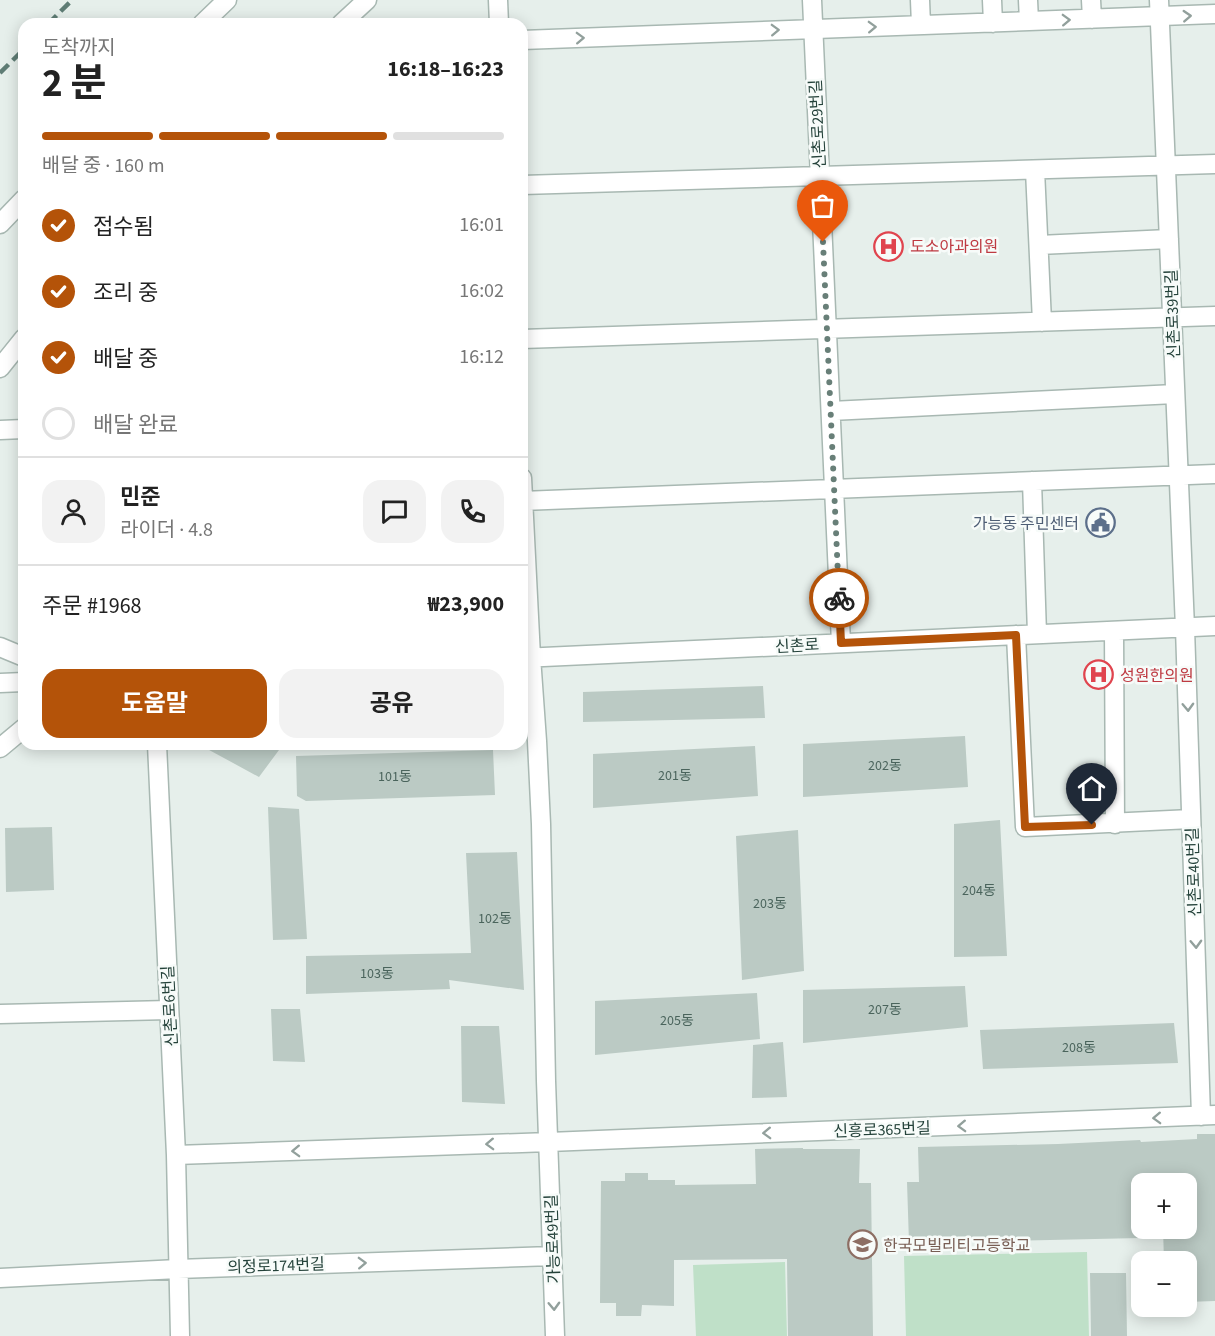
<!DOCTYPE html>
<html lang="ko">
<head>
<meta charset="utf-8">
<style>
  :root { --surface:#fff; --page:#f2f2f2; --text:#222; --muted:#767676; --line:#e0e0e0; --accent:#b45309 }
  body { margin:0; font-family:"Source Sans 3","Noto Sans KR",sans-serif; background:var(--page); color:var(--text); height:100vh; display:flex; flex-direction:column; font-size:22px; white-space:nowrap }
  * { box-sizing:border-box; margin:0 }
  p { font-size:20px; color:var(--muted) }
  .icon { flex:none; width:33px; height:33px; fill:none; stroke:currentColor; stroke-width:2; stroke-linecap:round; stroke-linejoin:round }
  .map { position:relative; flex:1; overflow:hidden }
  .details { position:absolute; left:18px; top:18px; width:510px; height:732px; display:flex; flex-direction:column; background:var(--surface); border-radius:18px; box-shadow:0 3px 15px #0003 }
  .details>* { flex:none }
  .controls { position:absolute; left:1131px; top:1173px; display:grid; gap:12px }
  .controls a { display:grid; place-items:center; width:66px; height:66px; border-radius:12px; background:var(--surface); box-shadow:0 3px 15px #0003; font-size:30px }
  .pin { position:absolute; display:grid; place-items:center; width:51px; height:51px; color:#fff; margin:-62px -26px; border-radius:50% 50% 50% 0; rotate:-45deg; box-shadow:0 0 6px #0007 }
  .pin .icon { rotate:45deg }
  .courier { position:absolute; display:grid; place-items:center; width:60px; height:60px; margin:-30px; border:4px solid #b45309; border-radius:50%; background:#fff; color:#222; box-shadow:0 2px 8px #0007 }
  .overview em { font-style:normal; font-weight:700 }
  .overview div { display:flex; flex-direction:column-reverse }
  .overview { display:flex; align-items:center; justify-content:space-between; height:102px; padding:0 24px }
  h1 { font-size:39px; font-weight:700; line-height:45px }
  .bar { display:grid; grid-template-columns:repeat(4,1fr); gap:9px 6px; align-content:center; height:72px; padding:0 24px }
  .bar i { height:8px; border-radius:4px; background:var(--line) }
  .bar .selected { background:var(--accent) }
  .bar p { grid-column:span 4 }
  .line { display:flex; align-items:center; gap:15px; padding:0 24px; border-top:2px solid var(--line) }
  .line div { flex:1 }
  .round { display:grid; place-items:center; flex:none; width:63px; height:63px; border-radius:18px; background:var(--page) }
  ol { padding:0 24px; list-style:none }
  li { display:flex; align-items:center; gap:18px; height:66px }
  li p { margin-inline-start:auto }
  li .icon { padding:6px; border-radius:50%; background:var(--accent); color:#fff; stroke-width:4 }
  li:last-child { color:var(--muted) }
  li i { width:33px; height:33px; border:3px solid var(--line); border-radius:50% }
  .action { display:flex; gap:12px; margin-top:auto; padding:12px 24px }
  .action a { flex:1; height:69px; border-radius:18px; background:var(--accent); color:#fff; font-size:24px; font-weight:700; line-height:69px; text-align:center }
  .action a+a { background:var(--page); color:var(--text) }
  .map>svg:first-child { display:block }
  .green { fill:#bfe0c8 }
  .building { fill:#bbcac4 }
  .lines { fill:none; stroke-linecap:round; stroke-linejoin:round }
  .minor-casing { stroke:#a8b8b2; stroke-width:21 }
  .minor { stroke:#fff; stroke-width:18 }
  .rail { stroke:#5f7d75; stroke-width:4.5; stroke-dasharray:12 6; stroke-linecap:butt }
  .oneway { stroke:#92a09c }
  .done { stroke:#687f78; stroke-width:6; stroke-dasharray:0 10.8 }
  .route { stroke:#b45309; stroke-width:8 }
  .labels { text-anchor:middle; stroke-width:5; stroke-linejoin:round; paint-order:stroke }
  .number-label { font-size:14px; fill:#4a645c }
  .street-label { font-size:16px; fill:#24423a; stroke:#f7fbf9 }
  .health-label { font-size:16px; fill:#be3a42; stroke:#f7fbf9; text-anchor:start }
  .service-label { font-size:16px; fill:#4e5e75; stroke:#f7fbf9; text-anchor:end }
  .education-label { font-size:16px; fill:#785e54; stroke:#f7fbf9; text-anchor:start }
</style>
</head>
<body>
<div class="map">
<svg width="1215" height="1336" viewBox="0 0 1215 1336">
  <rect width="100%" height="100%" fill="#e6efeb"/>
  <!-- green -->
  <path class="green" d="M1087 1252 1089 1336H906L904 1256Z
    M785 1262 787 1336H696L693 1265Z"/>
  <!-- building -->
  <path class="building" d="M763 686 765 718 583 722V692Z
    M965 736 968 787 803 797V744Z
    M198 744H267L279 750 259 777Z
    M755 746 758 796 593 808V754Z
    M493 750 495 795 306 801 297 796 296 756Z
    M268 807 299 809 307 939 273 940Z
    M1000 820 1007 956 954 957V824Z
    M52 827 54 890 6 892 5 828Z
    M798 830 804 971 742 980 736 836Z
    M517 852 524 990 449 980 450 989 306 994V956L471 953 466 853Z
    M965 986 968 1027 803 1043V990Z
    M757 993 760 1039 595 1055V1001Z
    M271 1009H300L305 1062 273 1061Z
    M1174 1023 1178 1063 983 1069 980 1030Z
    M461 1026H499L505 1104 462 1102Z
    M783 1042 787 1097 752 1098 753 1045Z
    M1197 1134H1215V1301L1186 1302V1262H1164L1163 1228H1186V1184H1139L1140 1238 909 1243 907 1182H919L918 1147 1058 1144 1140 1140 1141 1142 1197 1139Z
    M803 1148V1149H860L859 1183H871L873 1336H788L787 1259 674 1260V1306L642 1305 641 1316H616V1303H600L601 1181H625V1173H648V1180H675V1185L756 1184 755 1149Z
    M1090 1273H1126L1127 1336H1091Z"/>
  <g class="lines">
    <defs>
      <path id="minor" d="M498 0 499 24
        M812 0 841 643
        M920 0 921 25
        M992 0 993 23
        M1028 0 1029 21
        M1091 0 1092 19
        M1159 0 1185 628 1201 1116
        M202 24 227 0
        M341 24 367 0
        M522 40 1215 14
        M1035 170 1042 322
        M522 185 1215 164
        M0 224 24 199
        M1039 245 1169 239
        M522 339 1215 316
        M0 368 24 338
        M831 411 1175 394
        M0 430 24 429
        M522 478 531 657 537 741 541 824 546 1081 555 1336
        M1032 481 1037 634
        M522 501 1215 474
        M1114 631 1115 824
        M1016 635 1025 827 1191 819
        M0 647 24 657
        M522 658 1215 626
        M0 683 24 682
        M157 744 176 1155 180 1336
        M0 748 24 728
        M0 1014 169 1010
        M176 1155 549 1142 1215 1115
        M0 1278 178 1269 552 1256"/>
    </defs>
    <!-- minor casing -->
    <use href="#minor" class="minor-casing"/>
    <!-- minor -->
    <use href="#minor" class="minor"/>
    <!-- rail -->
    <path class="rail" d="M48 24 72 0
      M0 73 24 49"/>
  </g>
  <!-- one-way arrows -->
  <defs><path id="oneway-chevron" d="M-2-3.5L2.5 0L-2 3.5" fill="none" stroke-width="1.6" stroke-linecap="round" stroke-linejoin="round" transform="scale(1.5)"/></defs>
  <g class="oneway">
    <use href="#oneway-chevron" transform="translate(1187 16) rotate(-3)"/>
    <use href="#oneway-chevron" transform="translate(1066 20) rotate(-2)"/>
    <use href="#oneway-chevron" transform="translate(872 27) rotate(-2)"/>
    <use href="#oneway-chevron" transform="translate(775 30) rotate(-2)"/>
    <use href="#oneway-chevron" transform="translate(580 38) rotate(-2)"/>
    <use href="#oneway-chevron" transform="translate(1188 707) rotate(88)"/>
    <use href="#oneway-chevron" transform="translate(1196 944) rotate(88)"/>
    <use href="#oneway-chevron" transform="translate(1157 1118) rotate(178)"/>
    <use href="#oneway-chevron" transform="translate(962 1126) rotate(178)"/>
    <use href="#oneway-chevron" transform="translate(767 1133) rotate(178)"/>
    <use href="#oneway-chevron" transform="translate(490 1144) rotate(178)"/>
    <use href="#oneway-chevron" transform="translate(296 1151) rotate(178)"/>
    <use href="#oneway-chevron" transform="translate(362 1263) rotate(-2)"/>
    <use href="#oneway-chevron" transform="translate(554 1306) rotate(88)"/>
  </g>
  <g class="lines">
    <!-- done -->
    <path class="done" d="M823 242 839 598"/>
    <!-- route -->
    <path class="route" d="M839 598 841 643 1016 635 1025 827 1092 825"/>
  </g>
  <!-- icons -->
  <defs>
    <symbol id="hospital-ring" viewBox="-11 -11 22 22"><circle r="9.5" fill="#f7fbf9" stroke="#e0444e" stroke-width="1.5"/><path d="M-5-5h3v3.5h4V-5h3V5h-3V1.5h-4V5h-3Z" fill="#e0444e"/></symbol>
    <symbol id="civic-ring" viewBox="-11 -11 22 22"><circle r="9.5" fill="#f7fbf9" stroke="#5c6f8a" stroke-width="1.5"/><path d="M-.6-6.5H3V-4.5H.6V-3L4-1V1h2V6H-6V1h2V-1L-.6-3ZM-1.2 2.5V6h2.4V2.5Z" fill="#5c6f8a"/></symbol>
    <symbol id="school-ring" viewBox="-11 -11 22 22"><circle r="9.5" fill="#f7fbf9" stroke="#8d6e63" stroke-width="1.5"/><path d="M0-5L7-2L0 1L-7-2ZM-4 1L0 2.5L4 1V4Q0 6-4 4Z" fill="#8d6e63"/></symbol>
  </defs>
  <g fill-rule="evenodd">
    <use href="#hospital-ring" x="872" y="230" width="33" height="33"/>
    <use href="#civic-ring" x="1084" y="506" width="33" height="33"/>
    <use href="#hospital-ring" x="1082" y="658" width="33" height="33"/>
    <use href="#school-ring" x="846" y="1228" width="33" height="33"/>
  </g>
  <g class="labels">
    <!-- number labels -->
    <g class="number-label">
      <text x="885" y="770">202동</text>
      <text x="675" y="780">201동</text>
      <text x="395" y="781">101동</text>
      <text x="979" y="895">204동</text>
      <text x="770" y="908">203동</text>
      <text x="495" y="923">102동</text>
      <text x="377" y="978">103동</text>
      <text x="885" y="1014">207동</text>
      <text x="677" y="1025">205동</text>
      <text x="1079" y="1052">208동</text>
    </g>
    <!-- street labels -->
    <g class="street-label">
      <text transform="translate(817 124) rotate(-93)" y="6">신촌로29번길</text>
      <text transform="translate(1172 314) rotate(-92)" y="6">신촌로39번길</text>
      <text transform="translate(797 645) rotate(-3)" y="6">신촌로</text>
      <text transform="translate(1193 872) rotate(-92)" y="6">신촌로40번길</text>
      <text transform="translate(169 1006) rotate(-93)" y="6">신촌로6번길</text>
      <text transform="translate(882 1129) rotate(-2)" y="6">신흥로365번길</text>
      <text transform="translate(552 1239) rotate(-92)" y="6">가능로49번길</text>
      <text transform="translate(276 1265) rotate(-2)" y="6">의정로174번길</text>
    </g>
    <!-- health labels -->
    <g class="health-label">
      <text x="910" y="252">도소아과의원</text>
      <text x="1120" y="681">성원한의원</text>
    </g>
    <!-- service labels -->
    <g class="service-label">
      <text x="1079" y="529">가능동 주민센터</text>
    </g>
    <!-- education labels -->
    <g class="education-label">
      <text x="883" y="1251">한국모빌리티고등학교</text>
    </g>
  </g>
</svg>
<div class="controls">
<a>+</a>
<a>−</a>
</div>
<div class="pin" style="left:823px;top:242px;background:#ea580c"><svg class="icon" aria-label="bag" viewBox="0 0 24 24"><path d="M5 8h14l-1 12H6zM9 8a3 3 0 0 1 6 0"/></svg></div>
<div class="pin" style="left:1092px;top:825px;background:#1f2937"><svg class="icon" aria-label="home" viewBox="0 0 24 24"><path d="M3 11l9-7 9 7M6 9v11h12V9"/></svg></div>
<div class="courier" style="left:839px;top:598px"><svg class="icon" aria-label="bike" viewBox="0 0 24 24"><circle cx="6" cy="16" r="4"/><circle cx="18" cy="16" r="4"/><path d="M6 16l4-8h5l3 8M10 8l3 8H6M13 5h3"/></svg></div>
<section class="details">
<div class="overview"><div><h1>2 분</h1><p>도착까지</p></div><em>16:18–16:23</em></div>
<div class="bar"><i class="selected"></i><i class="selected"></i><i class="selected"></i><i></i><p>배달 중 · 160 m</p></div>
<ol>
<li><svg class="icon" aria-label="check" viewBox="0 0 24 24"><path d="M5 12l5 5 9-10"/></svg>접수됨<p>16:01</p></li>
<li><svg class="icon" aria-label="check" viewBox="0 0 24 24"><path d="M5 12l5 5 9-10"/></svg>조리 중<p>16:02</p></li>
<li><svg class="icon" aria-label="check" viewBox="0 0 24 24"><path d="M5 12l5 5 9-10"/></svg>배달 중<p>16:12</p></li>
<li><i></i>배달 완료</li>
</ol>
<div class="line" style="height:108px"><a class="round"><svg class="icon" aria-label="person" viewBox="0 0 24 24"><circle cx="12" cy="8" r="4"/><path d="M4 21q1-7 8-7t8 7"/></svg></a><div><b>민준</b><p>라이더 · 4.8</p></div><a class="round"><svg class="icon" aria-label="chat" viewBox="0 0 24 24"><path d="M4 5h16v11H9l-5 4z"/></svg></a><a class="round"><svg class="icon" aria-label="phone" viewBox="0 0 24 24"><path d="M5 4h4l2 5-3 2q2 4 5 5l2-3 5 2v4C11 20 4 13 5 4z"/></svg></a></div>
<div class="line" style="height:78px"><div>주문 #1968</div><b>₩23,900</b></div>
<div class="action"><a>도움말</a><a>공유</a></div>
</section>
</div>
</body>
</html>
